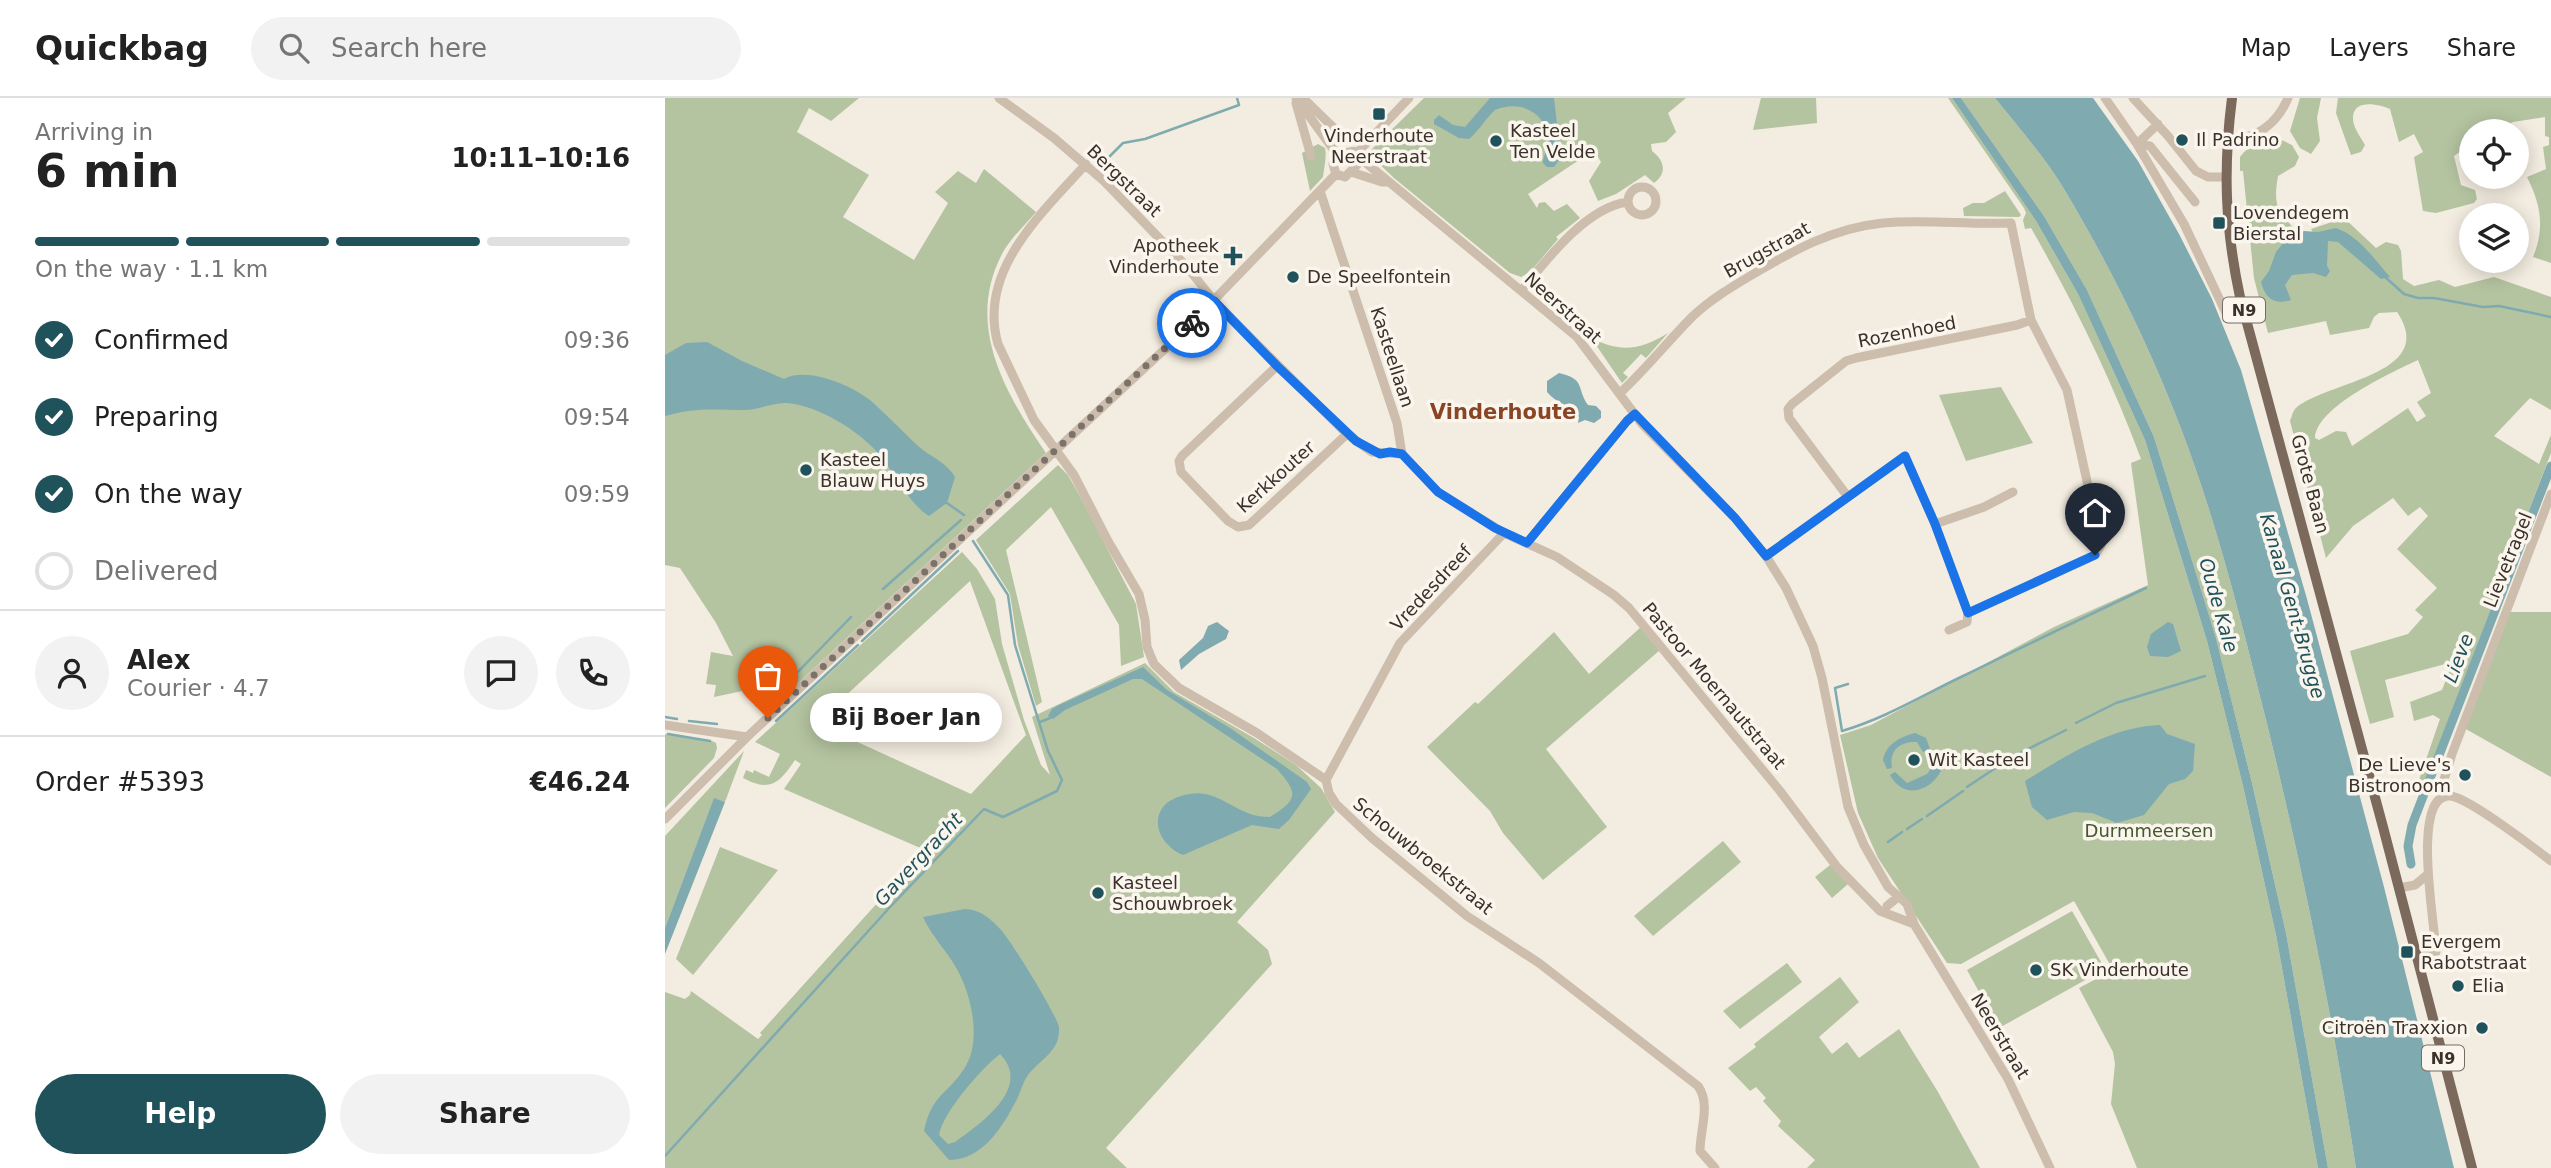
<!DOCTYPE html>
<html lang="en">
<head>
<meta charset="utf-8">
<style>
  :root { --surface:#fff; --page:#f2f2f2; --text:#222; --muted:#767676; --line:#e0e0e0; --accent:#20525b }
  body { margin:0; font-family:"DejaVu Sans",sans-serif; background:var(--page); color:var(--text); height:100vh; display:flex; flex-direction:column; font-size:26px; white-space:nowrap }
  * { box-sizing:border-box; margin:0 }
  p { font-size:23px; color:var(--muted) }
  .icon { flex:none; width:38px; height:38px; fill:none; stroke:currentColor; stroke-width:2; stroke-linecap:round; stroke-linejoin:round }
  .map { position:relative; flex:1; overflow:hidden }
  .side { display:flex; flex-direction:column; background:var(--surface); width:665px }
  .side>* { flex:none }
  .buttons { position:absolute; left:1794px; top:21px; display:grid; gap:14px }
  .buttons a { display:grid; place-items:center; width:70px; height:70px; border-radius:50%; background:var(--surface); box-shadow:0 4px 18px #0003; font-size:35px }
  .pin { position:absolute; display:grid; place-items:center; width:60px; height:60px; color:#fff; margin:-72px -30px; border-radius:50% 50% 50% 0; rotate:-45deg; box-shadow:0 0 7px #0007 }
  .pin .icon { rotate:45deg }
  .courier { position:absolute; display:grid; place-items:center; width:70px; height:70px; margin:-35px; border:5px solid #1a73e8; border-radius:50%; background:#fff; color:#222; box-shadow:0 2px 9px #0007 }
  .bubble { position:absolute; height:49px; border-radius:24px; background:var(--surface); box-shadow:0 4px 18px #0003; font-size:23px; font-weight:800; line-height:49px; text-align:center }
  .head em { font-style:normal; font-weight:800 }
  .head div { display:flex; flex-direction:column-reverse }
  .head { display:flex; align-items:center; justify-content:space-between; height:119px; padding:0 35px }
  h1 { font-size:46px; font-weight:800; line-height:52px }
  .bar { display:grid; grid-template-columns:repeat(4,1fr); gap:10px 7px; align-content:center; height:84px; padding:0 35px }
  .bar i { height:9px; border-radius:5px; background:var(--line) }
  .bar .active { background:var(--accent) }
  .bar p { grid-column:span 4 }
  .line { display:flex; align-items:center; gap:18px; padding:0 35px; border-top:2px solid var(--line) }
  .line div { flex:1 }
  .round { display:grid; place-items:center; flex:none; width:74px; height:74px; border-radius:37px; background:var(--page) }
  ol { padding:0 35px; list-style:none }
  li { display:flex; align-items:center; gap:21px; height:77px }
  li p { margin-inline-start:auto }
  li .icon { padding:7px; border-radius:50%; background:var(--accent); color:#fff; stroke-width:4 }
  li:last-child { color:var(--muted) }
  li i { width:38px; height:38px; border:4px solid var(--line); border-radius:50% }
  .cta { display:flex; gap:14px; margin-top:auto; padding:14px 35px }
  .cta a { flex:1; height:80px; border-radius:42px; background:var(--accent); color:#fff; font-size:28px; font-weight:800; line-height:80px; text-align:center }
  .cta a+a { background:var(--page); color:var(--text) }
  header { display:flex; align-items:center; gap:42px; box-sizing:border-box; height:98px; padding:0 35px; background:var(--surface); border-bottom:2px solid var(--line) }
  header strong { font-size:33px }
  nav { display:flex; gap:38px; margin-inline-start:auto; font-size:24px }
  .search { width:490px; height:63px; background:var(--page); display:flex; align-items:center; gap:18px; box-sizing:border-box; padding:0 24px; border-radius:38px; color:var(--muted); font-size:26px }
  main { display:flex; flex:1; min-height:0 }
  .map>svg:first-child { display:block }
  .green { fill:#b4c3a0; fill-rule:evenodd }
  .water { fill:#7faab0; fill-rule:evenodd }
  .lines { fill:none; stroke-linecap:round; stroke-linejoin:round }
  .stream { stroke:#7faab0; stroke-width:2.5 }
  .canal { stroke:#7faab0; stroke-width:9 }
  .minor { stroke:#ccbdac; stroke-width:9 }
  .major { stroke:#7b695c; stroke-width:10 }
  .done { stroke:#7b726a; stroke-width:7; stroke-dasharray:0 12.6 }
  .route { stroke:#1a73e8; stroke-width:9 }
  .poi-dot { fill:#20525b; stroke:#faf5ed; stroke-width:2.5 }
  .labels { text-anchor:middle; stroke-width:7; stroke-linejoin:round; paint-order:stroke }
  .shield { fill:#faf5ed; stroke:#746c65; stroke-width:2 }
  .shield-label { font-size:16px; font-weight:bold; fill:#3a312b }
  .poi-label { font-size:18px; fill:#3a312b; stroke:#faf5ed; text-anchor:start }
  .street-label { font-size:18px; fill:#3a312b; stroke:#faf5ed }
  .park-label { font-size:18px; fill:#45582e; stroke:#faf5ed }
  .water-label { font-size:19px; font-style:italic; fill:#20525b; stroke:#faf5ed }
  .quarter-label { font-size:21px; font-weight:bold; fill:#894524; stroke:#faf5ed }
</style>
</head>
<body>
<header>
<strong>Quickbag</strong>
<div class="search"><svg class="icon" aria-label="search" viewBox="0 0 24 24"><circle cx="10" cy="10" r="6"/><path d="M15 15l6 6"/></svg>Search here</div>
<nav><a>Map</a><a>Layers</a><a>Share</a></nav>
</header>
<main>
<section class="side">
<div class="head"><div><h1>6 min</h1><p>Arriving in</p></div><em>10:11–10:16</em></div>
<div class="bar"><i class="active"></i><i class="active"></i><i class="active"></i><i></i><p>On the way · 1.1 km</p></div>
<ol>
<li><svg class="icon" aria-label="check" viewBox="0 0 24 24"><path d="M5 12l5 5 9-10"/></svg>Confirmed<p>09:36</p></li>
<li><svg class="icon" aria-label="check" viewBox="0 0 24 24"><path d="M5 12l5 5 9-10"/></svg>Preparing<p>09:54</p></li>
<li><svg class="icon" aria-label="check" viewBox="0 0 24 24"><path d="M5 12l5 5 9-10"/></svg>On the way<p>09:59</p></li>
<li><i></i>Delivered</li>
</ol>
<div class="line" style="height:126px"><a class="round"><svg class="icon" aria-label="person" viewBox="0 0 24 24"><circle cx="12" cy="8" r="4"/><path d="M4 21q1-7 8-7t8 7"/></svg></a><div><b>Alex</b><p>Courier · 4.7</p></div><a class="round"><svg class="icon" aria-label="chat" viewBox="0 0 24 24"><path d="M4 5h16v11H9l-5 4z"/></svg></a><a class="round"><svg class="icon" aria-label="phone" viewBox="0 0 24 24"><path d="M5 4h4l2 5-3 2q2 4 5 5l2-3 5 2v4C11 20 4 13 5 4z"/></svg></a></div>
<div class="line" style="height:91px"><div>Order #5393</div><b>€46.24</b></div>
<div class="cta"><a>Help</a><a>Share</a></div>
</section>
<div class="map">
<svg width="1886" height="1070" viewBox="0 0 1886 1070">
  <rect width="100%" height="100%" fill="#f3ece0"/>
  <!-- green -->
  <path class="green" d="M0 0H194L166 23 144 10 132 34 204 77 178 119 249 162 283 105 270 94 293 73 311 85 319 71 371 114C360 127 345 141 337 156 300 227 340 295 381 355L101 615 94 607 91 609 82 592 49 599 51 587 41 586 46 554 68 558 51 525 15 470 0 467Z
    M759 0H1021L1003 15 1011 34 1001 44 986 46 987 53C999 62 1003 75 989 85L980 77 951 96 933 103 924 83 936 64 929 52 863 96 872 110 874 105 880 104 889 113 902 106 915 120 891 139 893 141 865 174 856 179 845 175 729 80 705 57 706 52Z
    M1096 0H1151L1152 25 1088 32Z
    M1283 0H1287L1371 123 1413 196 1480 342 1542 543 1578 688 1611 837 1653 1070H1472L1446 1006 1450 966 1448 954 1414 890 1448 872 1409 803 1296 866 1282 865 1213 760 1193 715 1175 637 1206 627 1389 529 1483 487 1466 365 1476 361C1446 280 1409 205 1366 130L1360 131 1358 122 1361 115 1359 110Z
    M1296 0H1330C1353 29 1380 59 1399 91 1444 166 1484 247 1515 328 1552 424 1577 526 1602 626 1638 772 1668 921 1691 1070H1663L1621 835 1587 685 1551 540 1489 339 1422 192 1379 118Z
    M1635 0H1656L1652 20 1655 43 1646 56 1635 50 1625 33Z
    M1673 0H1886V165L1868 159C1880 129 1876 107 1862 79L1881 71 1878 49 1884 47V39L1880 38V19L1848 24 1830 33H1806V46L1789 58 1796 87 1810 92 1812 101 1809 105 1771 115 1758 113 1749 59 1758 54 1749 36 1734 44 1725 11C1714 6 1687 0 1688 21 1688 29 1696 40 1700 47L1696 54 1686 57 1671 15Z
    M1610 39 1627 47 1634 59 1630 68 1613 78C1608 107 1612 112 1631 133L1630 138 1653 143 1646 131 1679 120 1711 150 1721 144 1733 147 1736 153 1738 181 1749 188 1774 182 1790 189 1829 179 1886 199V312L1865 300 1829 338 1874 366 1886 337V355L1757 690 1750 687 1754 682 1775 621 1768 617 1749 623 1745 604 1777 592 1788 564 1720 582 1729 619 1705 626 1685 553 1743 536 1758 519 1750 512 1772 490 1732 451 1763 418 1755 409 1743 418 1728 400 1688 428 1661 460 1625 323C1627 318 1628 312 1632 309 1664 283 1774 276 1732 214L1714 215 1709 219 1704 230 1665 237 1661 223 1603 235 1589 180 1578 73H1575V59C1583 48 1597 40 1610 39ZM1753 262 1766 295 1752 304 1761 318 1752 324 1743 310 1687 348 1681 334 1671 333 1654 342 1650 340C1651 309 1727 274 1753 262Z
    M653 46 660 50C662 59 659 69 658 79L645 93 637 55Z
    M1340 93 1356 117 1354 119 1299 118 1298 110 1308 105H1319Z
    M1003 235 981 260 976 256 958 275 963 279 957 285 931 247 935 244C960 255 981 249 1003 235Z
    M1336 289 1368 345 1301 363 1274 297Z
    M393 367 403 377 417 402 471 506 479 559 456 568 454 527 386 409 341 452 377 604 371 608 353 547 345 496 311 442Z
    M297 454 312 471 330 501 337 546 359 622 376 667 385 677 367 619 480 565 509 594 589 640 631 667 656 690 670 714 572 824 603 852 607 866 441 1050 462 1070H0V894L20 901 25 897 26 893 93 941 97 937 95 935 260 752 119 691 136 666 130 662C115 684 106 695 78 680L81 672 88 675 89 672 104 679 115 656 90 644ZM305 483 361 637 306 696 151 625Z
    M1842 514H1886V679L1799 630Z
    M976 529 995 552 881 651 942 729 878 782 838 735 825 713 762 649 810 604 813 606 889 534 924 576Z
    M0 636 47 643 51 645 52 650 49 660 0 710Z
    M79 653 60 704 49 701 0 830V738Z
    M1058 743 1076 764 988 838 969 818Z
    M55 749 113 772 28 877 11 861Z
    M1165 767 1183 786 1167 800 1150 779Z
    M1407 813 1440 871 1334 930 1302 872Z
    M1122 865 1137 884 1075 931 1058 913Z
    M1175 879 1194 904 1154 939 1167 956 1182 944 1194 960 1234 931 1273 994 1315 1070H1142L1150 1062 1113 1028 1116 1023 1098 1003 1101 1000 1091 989 1085 993 1063 970 1091 949 1089 946Z"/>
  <!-- water -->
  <path class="water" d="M825 0H889L895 53 894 62 889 69H882L878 65C878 59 881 55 882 49 887 19 859 0 830 12 820 21 814 33 804 41L794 40 769 26V22L774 17 788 27 800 29Z
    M1287 0H1296L1379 118 1422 192 1489 339 1551 540 1587 685 1621 835 1663 1070H1653L1611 837 1578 688 1542 543 1480 342 1413 196 1371 123Z
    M1330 0H1428L1473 63 1514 136 1547 201 1576 272 1642 501 1719 789 1789 1070H1691C1668 921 1638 772 1602 626 1577 526 1552 424 1515 328 1484 247 1444 166 1399 91 1380 59 1353 29 1330 0Z
    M1671 130C1694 138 1709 161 1725 179L1716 181 1673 144 1663 143 1662 168 1665 173 1661 179 1648 175 1627 177 1620 187 1626 202C1610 207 1600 201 1596 184L1604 173 1611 154 1623 139 1639 133 1653 134Z
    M42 244 77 263 119 281C141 268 186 287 205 302 222 317 237 333 253 348 266 359 281 364 290 379L282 405 264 418C245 407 229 374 214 356 193 332 154 308 122 305 108 304 94 312 80 312 48 312 32 309 0 318V257L21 245Z
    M894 275C921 281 911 290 923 307L931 308 936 313V320L929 325 920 322 913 325 914 319C905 308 891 305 882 294V283Z
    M552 524 564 533 561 541 534 556 516 572 514 562 538 540 543 528Z
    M1503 524 1508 526 1516 553 1503 559 1485 558 1482 549 1486 536Z
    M478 569 502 592 565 630 642 684 646 691 624 722 614 731 587 727 518 757C489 745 481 708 516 698 548 688 562 709 588 717 593 718 599 719 605 719 634 701 633 695 612 671L477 581H468L400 612 388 621 383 618 387 611 394 607Z
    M1495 627 1502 636 1530 646 1528 673 1520 681 1504 686 1479 717 1452 725 1427 715 1409 714 1382 722 1367 709 1360 683C1401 658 1445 629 1495 627Z
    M1250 635 1261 640 1265 651 1258 654 1252 644C1234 643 1224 653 1227 670L1222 671 1218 662C1221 646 1235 639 1250 635Z
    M1268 655 1275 666 1276 673C1264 695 1238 701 1225 677L1230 674 1242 685 1262 676 1265 672 1261 659Z
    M49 700 60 704 0 856V830Z
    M300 811C315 811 327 822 336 832 347 844 391 916 394 929 394 933 394 936 393 940 390 955 372 965 363 977 358 984 356 993 352 1001 338 1028 318 1062 284 1062L259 1033C267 996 281 998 299 971 317 945 307 899 293 873 283 854 267 839 258 819ZM335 956C368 990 315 1026 290 1044L283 1046 274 1037C278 1014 316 971 335 956Z"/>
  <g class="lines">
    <!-- stream -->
    <path class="stream" d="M431 67 437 66 458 45 480 41 574 7 572 0
      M1719 178 1739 196 1753 200H1769L1818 209 1834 208 1886 219
      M282 405 299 417
      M218 491 296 422
      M197 543 293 453
      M1183 586 1170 590 1177 633C1221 620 1258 597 1298 578 1359 548 1420 519 1481 490
      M98 610 186 519
      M0 619 12 621
      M24 623 52 626
      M111 623 193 547
      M375 624 385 620
      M1411 625 1451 605 1540 578
      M3 636 45 643
      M1302 689 1347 659 1401 632
      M1262 718 1298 693
      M1242 731 1257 721
      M1223 744 1237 734
      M0 1058 225 809 319 711 338 719 392 693 397 682 383 653 350 547 343 497 308 443"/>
    <!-- canal -->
    <path class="canal" d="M1746 766 1743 748 1747 727 1886 368"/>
    <!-- minor -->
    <path class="minor" d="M334 0 389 40 439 83 523 170 549 203 682 336 707 354 737 356 773 394 839 435 892 459 949 497 964 510 1115 693 1172 769 1215 813 1249 826
      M631 0 674 59
      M638 0 676 37
      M1440 0 1472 46 1493 26
      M1468 0 1503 38 1531 73 1543 79H1560
      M631 5 646 58
      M1562 41C1591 42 1612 26 1623 0
      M1472 46 1519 126 1561 215
      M1472 46 1485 48 1530 104
      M695 60 912 239 977 326 1070 420 1101 458 1121 490 1148 548 1157 580 1183 709 1199 747 1223 789 1242 806 1249 826 1343 981 1385 1070
      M421 66C377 115 312 173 333 246L369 322 409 377 443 443 474 496 480 522 482 549 489 566 514 590 592 635 661 682
      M686 74 717 84H724
      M671 76 668 66C674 58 682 51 693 54L744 0
      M671 76 680 79 692 67 695 60
      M963 103a14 14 0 1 1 28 0a14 14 0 1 1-28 0Z
      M655 93 732 325 737 356
      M857 192C882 161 921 110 962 104
      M612 268 517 358 514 363 516 374 563 423 573 429 584 427 682 336
      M955 295C981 271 1003 243 1028 218 1045 202 1065 190 1085 178 1127 153 1168 130 1218 125 1260 121 1303 127 1346 125L1366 222 1402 292 1436 447 1430 457 1303 515 1270 426 1240 358 1101 458
      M1183 399 1124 320 1123 311 1127 306 1181 263 1191 260 1352 227 1366 222
      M1270 426 1319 409 1348 394
      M862 445 962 323 970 316
      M1284 532 1302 524 1303 515
      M0 627 82 639
      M661 682 664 695 671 706 707 740 802 818 874 865 1033 988C1046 1006 1035 1032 1035 1053L1050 1070
      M661 682 735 545 839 435
      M1780 699 1777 688 1787 656 1886 396
      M0 721 82 639 515 237 671 76
      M1734 790 1750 787 1762 777
      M1222 808 1233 799
      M1752 860 1771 854C1771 832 1744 693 1786 698 1805 701 1868 749 1886 763"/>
    <!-- major -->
    <path class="major" d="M1567 0C1558 71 1560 129 1575 199L1718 729 1807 1070"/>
  </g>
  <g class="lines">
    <!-- done -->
    <path class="done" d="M103 620 527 225"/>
    <!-- route -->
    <path class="route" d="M527 225 549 203 612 268 691 343 715 356 725 354 737 356 773 394 830 430 862 445 962 323 970 316 1070 420 1101 458 1240 358 1270 426 1303 515 1430 457"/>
  </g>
  <!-- markers -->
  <g class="poi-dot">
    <rect x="707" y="9" width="14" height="14" rx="3.5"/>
    <circle cx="1517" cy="42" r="7"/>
    <circle cx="831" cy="43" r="7"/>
    <rect x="1547" y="118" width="14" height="14" rx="3.5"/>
    <path d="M564.5 147.5h7v7h7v7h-7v7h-7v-7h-7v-7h7z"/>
    <circle cx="628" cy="179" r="7"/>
    <circle cx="141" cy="372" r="7"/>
    <circle cx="1249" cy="662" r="7"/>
    <circle cx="1800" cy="677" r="7"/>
    <circle cx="433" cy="795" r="7"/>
    <rect x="1735" y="847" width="14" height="14" rx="3.5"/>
    <circle cx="1371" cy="872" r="7"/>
    <circle cx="1793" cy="888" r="7"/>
    <circle cx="1817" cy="930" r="7"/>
  </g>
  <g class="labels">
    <!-- shield labels -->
    <g class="shield">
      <rect x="1558" y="199.5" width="42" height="25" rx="5"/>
      <rect x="1757" y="947.5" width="42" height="25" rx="5"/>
    </g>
    <g class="shield-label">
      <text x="1579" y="218">N9</text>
      <text x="1778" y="966">N9</text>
    </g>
    <!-- poi labels -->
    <g class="poi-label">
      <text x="845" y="39">Kasteel<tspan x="845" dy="21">Ten Velde</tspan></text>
      <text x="714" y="44" text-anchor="middle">Vinderhoute<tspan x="714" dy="21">Neerstraat</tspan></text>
      <text x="1531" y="48">Il Padrino</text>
      <text x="1568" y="121">Lovendegem<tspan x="1568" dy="21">Bierstal</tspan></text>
      <text x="554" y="154" text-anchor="end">Apotheek<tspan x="554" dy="21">Vinderhoute</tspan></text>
      <text x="642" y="185">De Speelfontein</text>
      <text x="155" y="368">Kasteel<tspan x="155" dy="21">Blauw Huys</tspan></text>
      <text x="1263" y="668">Wit Kasteel</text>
      <text x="1786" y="673" text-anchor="end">De Lieve's<tspan x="1786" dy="21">Bistronoom</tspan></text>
      <text x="447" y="791">Kasteel<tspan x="447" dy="21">Schouwbroek</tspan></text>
      <text x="1756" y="850">Evergem<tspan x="1756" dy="21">Rabotstraat</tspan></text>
      <text x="1385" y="878">SK Vinderhoute</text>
      <text x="1807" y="894">Elia</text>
      <text x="1803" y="936" text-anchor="end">Citroën Traxxion</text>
    </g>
    <!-- street labels -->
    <g class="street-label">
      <text transform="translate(459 83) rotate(44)" y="6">Bergstraat</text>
      <text transform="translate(1102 152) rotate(-29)" y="6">Brugstraat</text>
      <text transform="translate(898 210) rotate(42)" y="6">Neerstraat</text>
      <text transform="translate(1242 234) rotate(-11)" y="6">Rozenhoed</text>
      <text transform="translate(727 259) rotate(72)" y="6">Kasteellaan</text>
      <text transform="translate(611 379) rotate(-42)" y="6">Kerkkouter</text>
      <text transform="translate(1645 386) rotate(75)" y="6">Grote Baan</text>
      <text transform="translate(1843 462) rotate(-68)" y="6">Lievetragel</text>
      <text transform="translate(766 490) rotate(-47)" y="6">Vredesdreef</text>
      <text transform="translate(1049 588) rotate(50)" y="6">Pastoor Moernautstraat</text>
      <text transform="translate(758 758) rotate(39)" y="6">Schouwbroekstraat</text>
      <text transform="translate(1335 938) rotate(59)" y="6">Neerstraat</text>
    </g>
    <!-- park labels -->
    <g class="park-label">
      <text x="1484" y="739">Durmmeersen</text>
    </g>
    <!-- water labels -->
    <g class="water-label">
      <text transform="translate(1554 507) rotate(74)" y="7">Oude Kale</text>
      <text transform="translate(1628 508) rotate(74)" y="7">Kanaal Gent-Brugge</text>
      <text transform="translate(1793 560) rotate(-69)" y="7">Lieve</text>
      <text transform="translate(253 761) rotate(-47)" y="7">Gavergracht</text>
    </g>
    <!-- quarter labels -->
    <g class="quarter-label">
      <text x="838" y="321">Vinderhoute</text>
    </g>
  </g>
</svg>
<div class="buttons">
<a><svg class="icon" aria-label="locate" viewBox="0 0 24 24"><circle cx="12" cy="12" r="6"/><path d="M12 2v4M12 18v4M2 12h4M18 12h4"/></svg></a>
<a><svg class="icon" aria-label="layers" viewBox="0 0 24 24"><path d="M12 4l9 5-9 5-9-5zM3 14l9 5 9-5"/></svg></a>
</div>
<div class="pin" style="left:103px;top:620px;background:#ea580c"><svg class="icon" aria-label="bag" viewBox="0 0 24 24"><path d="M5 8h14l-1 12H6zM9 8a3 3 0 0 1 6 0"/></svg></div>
<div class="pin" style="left:1430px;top:457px;background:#1f2937"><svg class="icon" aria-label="home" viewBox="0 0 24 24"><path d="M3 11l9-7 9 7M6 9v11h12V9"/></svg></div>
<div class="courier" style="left:527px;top:225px"><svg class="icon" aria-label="bike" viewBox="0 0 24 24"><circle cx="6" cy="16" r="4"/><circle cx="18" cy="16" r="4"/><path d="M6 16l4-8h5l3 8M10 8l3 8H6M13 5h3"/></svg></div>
<div class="bubble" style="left:145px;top:595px;width:192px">Bij Boer Jan</div>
</div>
</main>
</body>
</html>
